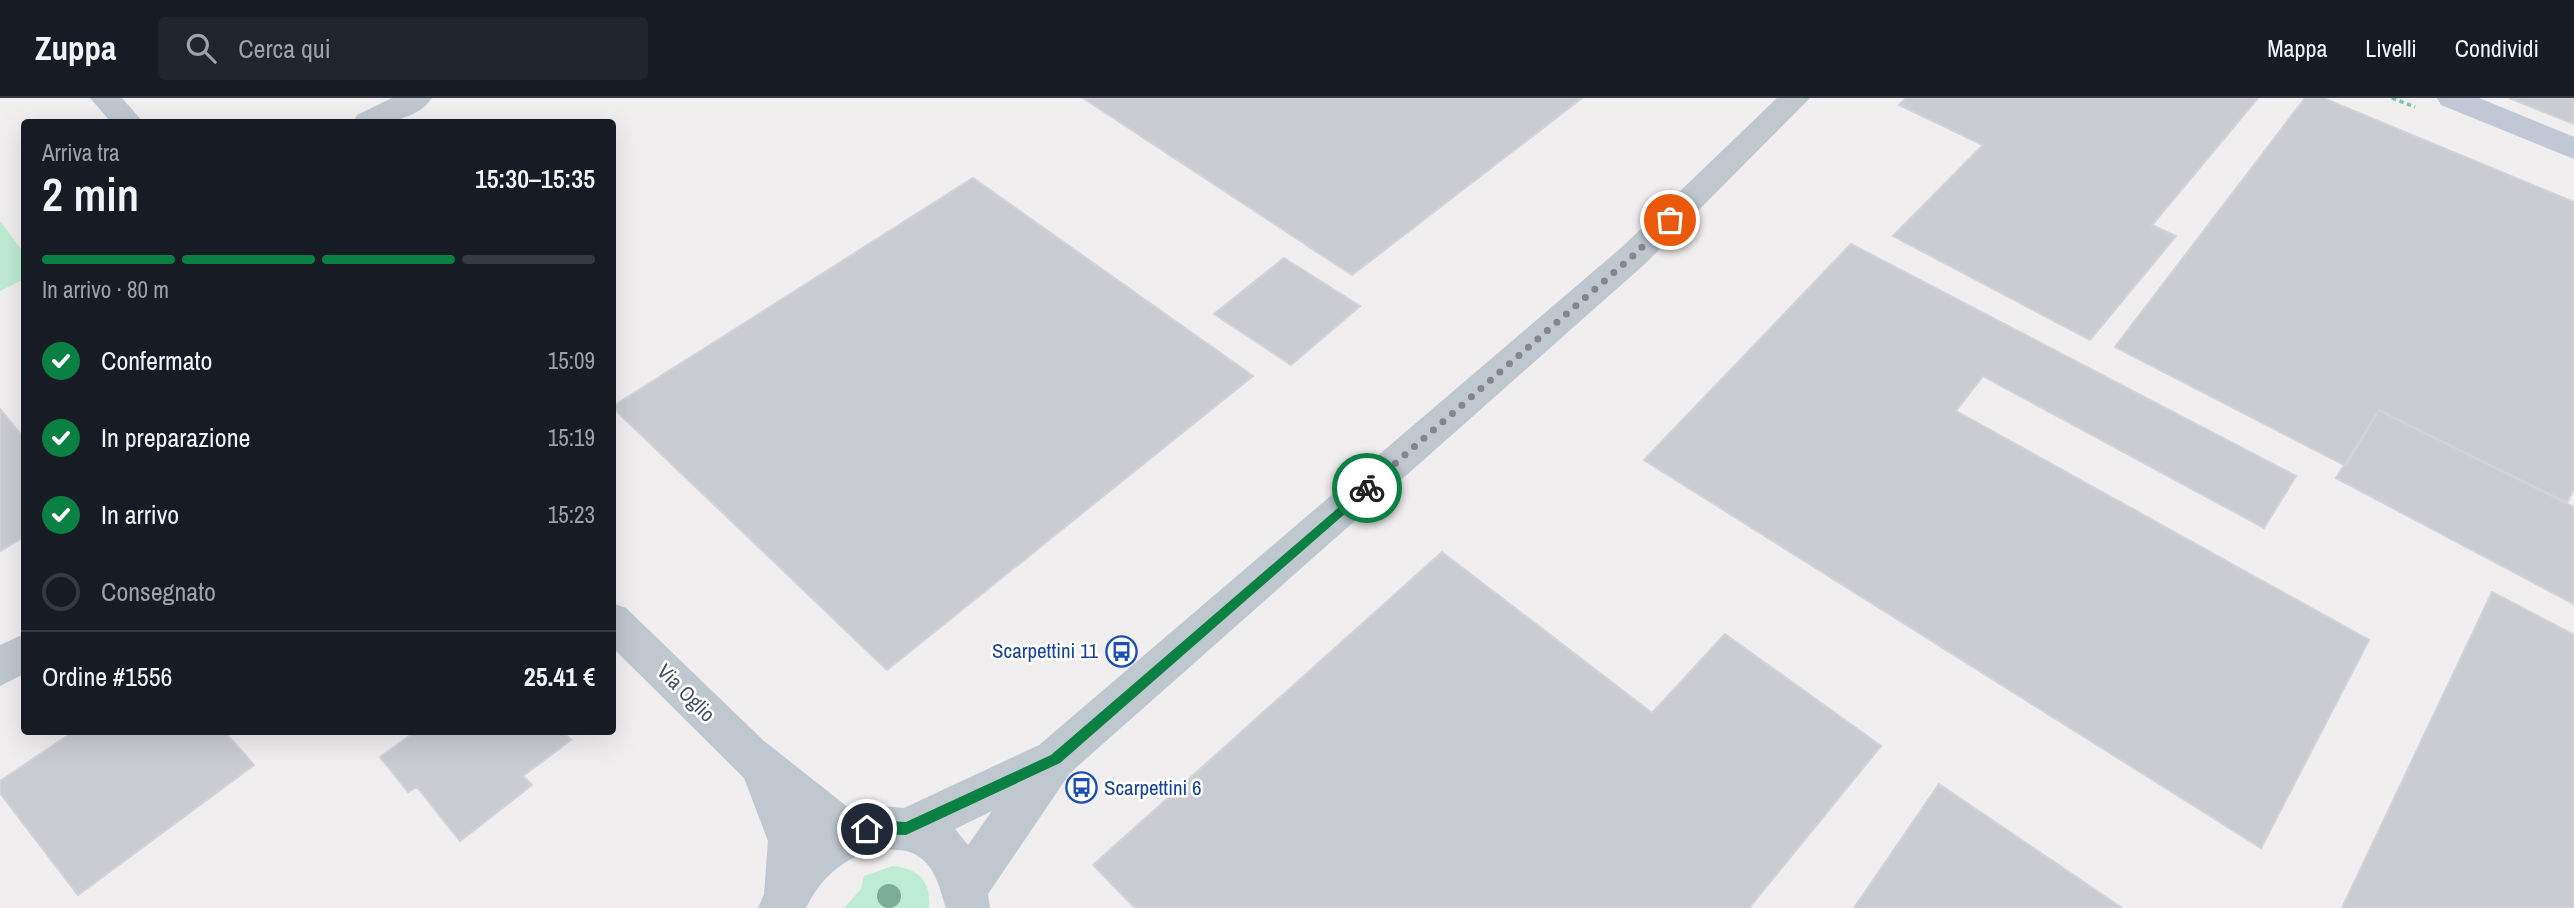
<!DOCTYPE html>
<html lang="it">
<head>
<meta charset="utf-8">
<style>
  :root { --surface:#171b24; --page:#20242c; --text:#f1f3f6; --muted:#9ea1a6; --line:#363941; --accent:#0b8043 }
  body { margin:0; font-family:"Archivo Narrow",sans-serif; background:var(--page); color:var(--text); height:100vh; display:flex; flex-direction:column; font-size:26px; white-space:nowrap }
  * { box-sizing:border-box; margin:0 }
  p { font-size:23px; color:var(--muted) }
  .icon { flex:none; width:38px; height:38px; fill:none; stroke:currentColor; stroke-width:2; stroke-linecap:round; stroke-linejoin:round }
  .map { position:relative; flex:1; overflow:hidden }
  .side { position:absolute; left:21px; top:21px; width:595px; height:616px; display:flex; flex-direction:column; background:var(--surface); border-radius:7px; box-shadow:0 7px 28px #0002 }
  .side>* { flex:none }
  .pin { position:absolute; display:grid; place-items:center; width:60px; height:60px; color:#fff; margin:-30px; border:4px solid #fff; border-radius:50%; box-shadow:0 2px 7px #0007 }
  .courier { position:absolute; display:grid; place-items:center; width:70px; height:70px; margin:-35px; border:5px solid #0b8043; border-radius:50%; background:#fff; color:#222; box-shadow:0 2px 9px #0007 }
  .head em { font-style:normal; font-weight:600 }
  .head div { display:flex; flex-direction:column-reverse }
  .head { display:flex; align-items:center; justify-content:space-between; height:119px; padding:0 21px }
  h1 { font-size:46px; font-weight:600; line-height:52px }
  .bar { display:grid; grid-template-columns:repeat(4,1fr); gap:10px 7px; align-content:center; height:84px; padding:0 21px }
  .bar i { height:9px; border-radius:5px; background:var(--line) }
  .bar .selected { background:var(--accent) }
  .bar p { grid-column:span 4 }
  .line { display:flex; align-items:center; gap:18px; padding:0 21px; border-top:2px solid var(--line) }
  .line div { flex:1 }
  ol { padding:0 21px; list-style:none }
  li { display:flex; align-items:center; gap:21px; height:77px }
  li p { margin-inline-start:auto }
  li .icon { padding:7px; border-radius:50%; background:var(--accent); color:#fff; stroke-width:4 }
  li:last-child { color:var(--muted) }
  li i { width:38px; height:38px; border:4px solid var(--line); border-radius:50% }
  header { display:flex; align-items:center; gap:42px; box-sizing:border-box; height:98px; padding:0 35px; background:var(--surface); border-bottom:2px solid var(--line) }
  header strong { font-size:33px }
  nav { display:flex; gap:38px; margin-inline-start:auto; font-size:24px }
  .search { width:490px; height:63px; background:var(--page); display:flex; align-items:center; gap:18px; box-sizing:border-box; padding:0 24px; border-radius:7px; color:var(--muted); font-size:26px }
  .map>svg:first-child { display:block }
  .green { fill:#beecd3 }
  .building { fill:#cbccd2; stroke:#d2d3d9; stroke-width:2 }
  .lines { fill:none; stroke-linecap:round; stroke-linejoin:round }
  .path { stroke:#77c8a6; stroke-width:3.5; stroke-dasharray:4.5 3.5; stroke-linecap:butt }
  .street { fill:#bfc7cf; fill-rule:evenodd }
  .secondary { fill:#bfc8d4; fill-rule:evenodd }
  .tree { fill:#7bad97 }
  .route { fill:#0b8043 }
  .done { stroke:#82878e; stroke-width:7; stroke-dasharray:0 12.6 }
  .labels { text-anchor:middle; stroke-width:5; stroke-linejoin:round; paint-order:stroke }
  .transit-label { font-size:21px; fill:#164399; stroke:#fff; text-anchor:end }
  .street-label { font-size:21px; fill:#47505a; stroke:#fff }
</style>
</head>
<body>
<header>
<strong>Zuppa</strong>
<div class="search"><svg class="icon" aria-label="search" viewBox="0 0 24 24"><circle cx="10" cy="10" r="6"/><path d="M15 15l6 6"/></svg>Cerca qui</div>
<nav><a>Mappa</a><a>Livelli</a><a>Condividi</a></nav>
</header>
<div class="map">
<svg width="2574" height="810" viewBox="0 0 2574 810">
  <rect width="100%" height="100%" fill="#f0eeee"/>
  <!-- green -->
  <path class="green" d="M0 123 24 155V181L0 193Z
    M893 768C919 771 931 783 929 810H844L861 791 864 778Z"/>
  <!-- building -->
  <path class="building" d="M1083 0H1582L1352 177Z
    M1906 0H2258L2152 127 2176 138 2090 242 1893 138 1983 47 1899 7Z
    M2305 0H2323L2574 104V391L2567 405 2379 312 2346 368 2115 249Z
    M2509 0H2574V26Z
    M973 80 1253 278 887 572 612 309Z
    M1851 146 2296 378 2264 430 1983 278 1956 313 2369 542 2261 750 1644 362Z
    M1284 160 1360 208 1291 267 1214 216Z
    M0 311 24 340V439L0 453Z
    M2379 312 2574 409V506L2336 380Z
    M1442 454 1652 615 1725 536 1881 648 1749 810H1135L1093 767Z
    M2492 494 2574 537V810H2342Z
    M73 634H225L254 667 78 797 0 695V683Z
    M415 634H563L571 642 523 678 532 687 460 743 417 689 408 694 380 659Z
    M1939 686 2122 810H1854Z"/>
  <g class="lines">
    <!-- path -->
    <path class="path" d="M2392 0 2415 9"/>
    <!-- street -->
    <path class="street" d="M90 0H122L143 24H111Z
      M392 0H432C416 24 378 26 353 24L357 17Z
      M1777 0H1810L1646 165 1070 675 988 796 990 810H946C940 792 937 774 922 761 915 755 906 752 897 752 856 748 823 775 806 810H758L764 796 768 743 744 680 612 549V505L626 510 764 643 854 714 881 708 904 710 1039 647 1622 149ZM992 713 968 747 955 731Z
      M24 536V576L0 588V547Z"/>
    <!-- secondary -->
    <path class="secondary" d="M2437 0H2479L2574 39V61L2441 7Z"/>
  </g>
  <!-- trees -->
  <circle class="tree" cx="889" cy="798" r="12"/>
  <!-- route -->
  <path class="route" d="M1367 385 1373 390 1371 393 1060 665 906 737 862 736V727L887 723 906 724 1051 657Z"/>
  <g class="lines">
    <!-- done -->
    <path class="done" d="M1367 390 1634 157 1670 122"/>
  </g>
  <!-- icons -->
  <defs>
    <symbol id="bus-ring" viewBox="-11 -11 22 22"><circle r="9.5" fill="#fff" stroke="#1a4fb4" stroke-width="1.5"/><path d="M-5-6H5V4H4V6H2V4H-2V6H-4V4H-5ZM-3.5-4V0h7V-4ZM-3.5 1.2v1.5H-2V1.2ZM2 1.2v1.5H3.5V1.2Z" fill="#1a4fb4"/></symbol>
  </defs>
  <g fill-rule="evenodd">
    <use href="#bus-ring" x="1104" y="536" width="35" height="35"/>
    <use href="#bus-ring" x="1064" y="672" width="35" height="35"/>
  </g>
  <g class="labels">
    <!-- transit labels -->
    <g class="transit-label">
      <text x="1098" y="560">Scarpettini 11</text>
      <text x="1104" y="697" text-anchor="start">Scarpettini 6</text>
    </g>
    <!-- street labels -->
    <g class="street-label">
      <text transform="translate(686 595) rotate(45)" y="7">Via Oglio</text>
    </g>
  </g>
</svg>
<div class="pin" style="left:1670px;top:122px;background:#ea580c"><svg class="icon" aria-label="bag" viewBox="0 0 24 24"><path d="M5 8h14l-1 12H6zM9 8a3 3 0 0 1 6 0"/></svg></div>
<div class="pin" style="left:867px;top:731px;background:#1f2937"><svg class="icon" aria-label="home" viewBox="0 0 24 24"><path d="M3 11l9-7 9 7M6 9v11h12V9"/></svg></div>
<div class="courier" style="left:1367px;top:390px"><svg class="icon" aria-label="bike" viewBox="0 0 24 24"><circle cx="6" cy="16" r="4"/><circle cx="18" cy="16" r="4"/><path d="M6 16l4-8h5l3 8M10 8l3 8H6M13 5h3"/></svg></div>
<section class="side">
<div class="head"><div><h1>2 min</h1><p>Arriva tra</p></div><em>15:30–15:35</em></div>
<div class="bar"><i class="selected"></i><i class="selected"></i><i class="selected"></i><i></i><p>In arrivo · 80 m</p></div>
<ol>
<li><svg class="icon" aria-label="check" viewBox="0 0 24 24"><path d="M5 12l5 5 9-10"/></svg>Confermato<p>15:09</p></li>
<li><svg class="icon" aria-label="check" viewBox="0 0 24 24"><path d="M5 12l5 5 9-10"/></svg>In preparazione<p>15:19</p></li>
<li><svg class="icon" aria-label="check" viewBox="0 0 24 24"><path d="M5 12l5 5 9-10"/></svg>In arrivo<p>15:23</p></li>
<li><i></i>Consegnato</li>
</ol>
<div class="line" style="height:91px"><div>Ordine #1556</div><b>25.41 €</b></div>
</section>
</div>
</body>
</html>
